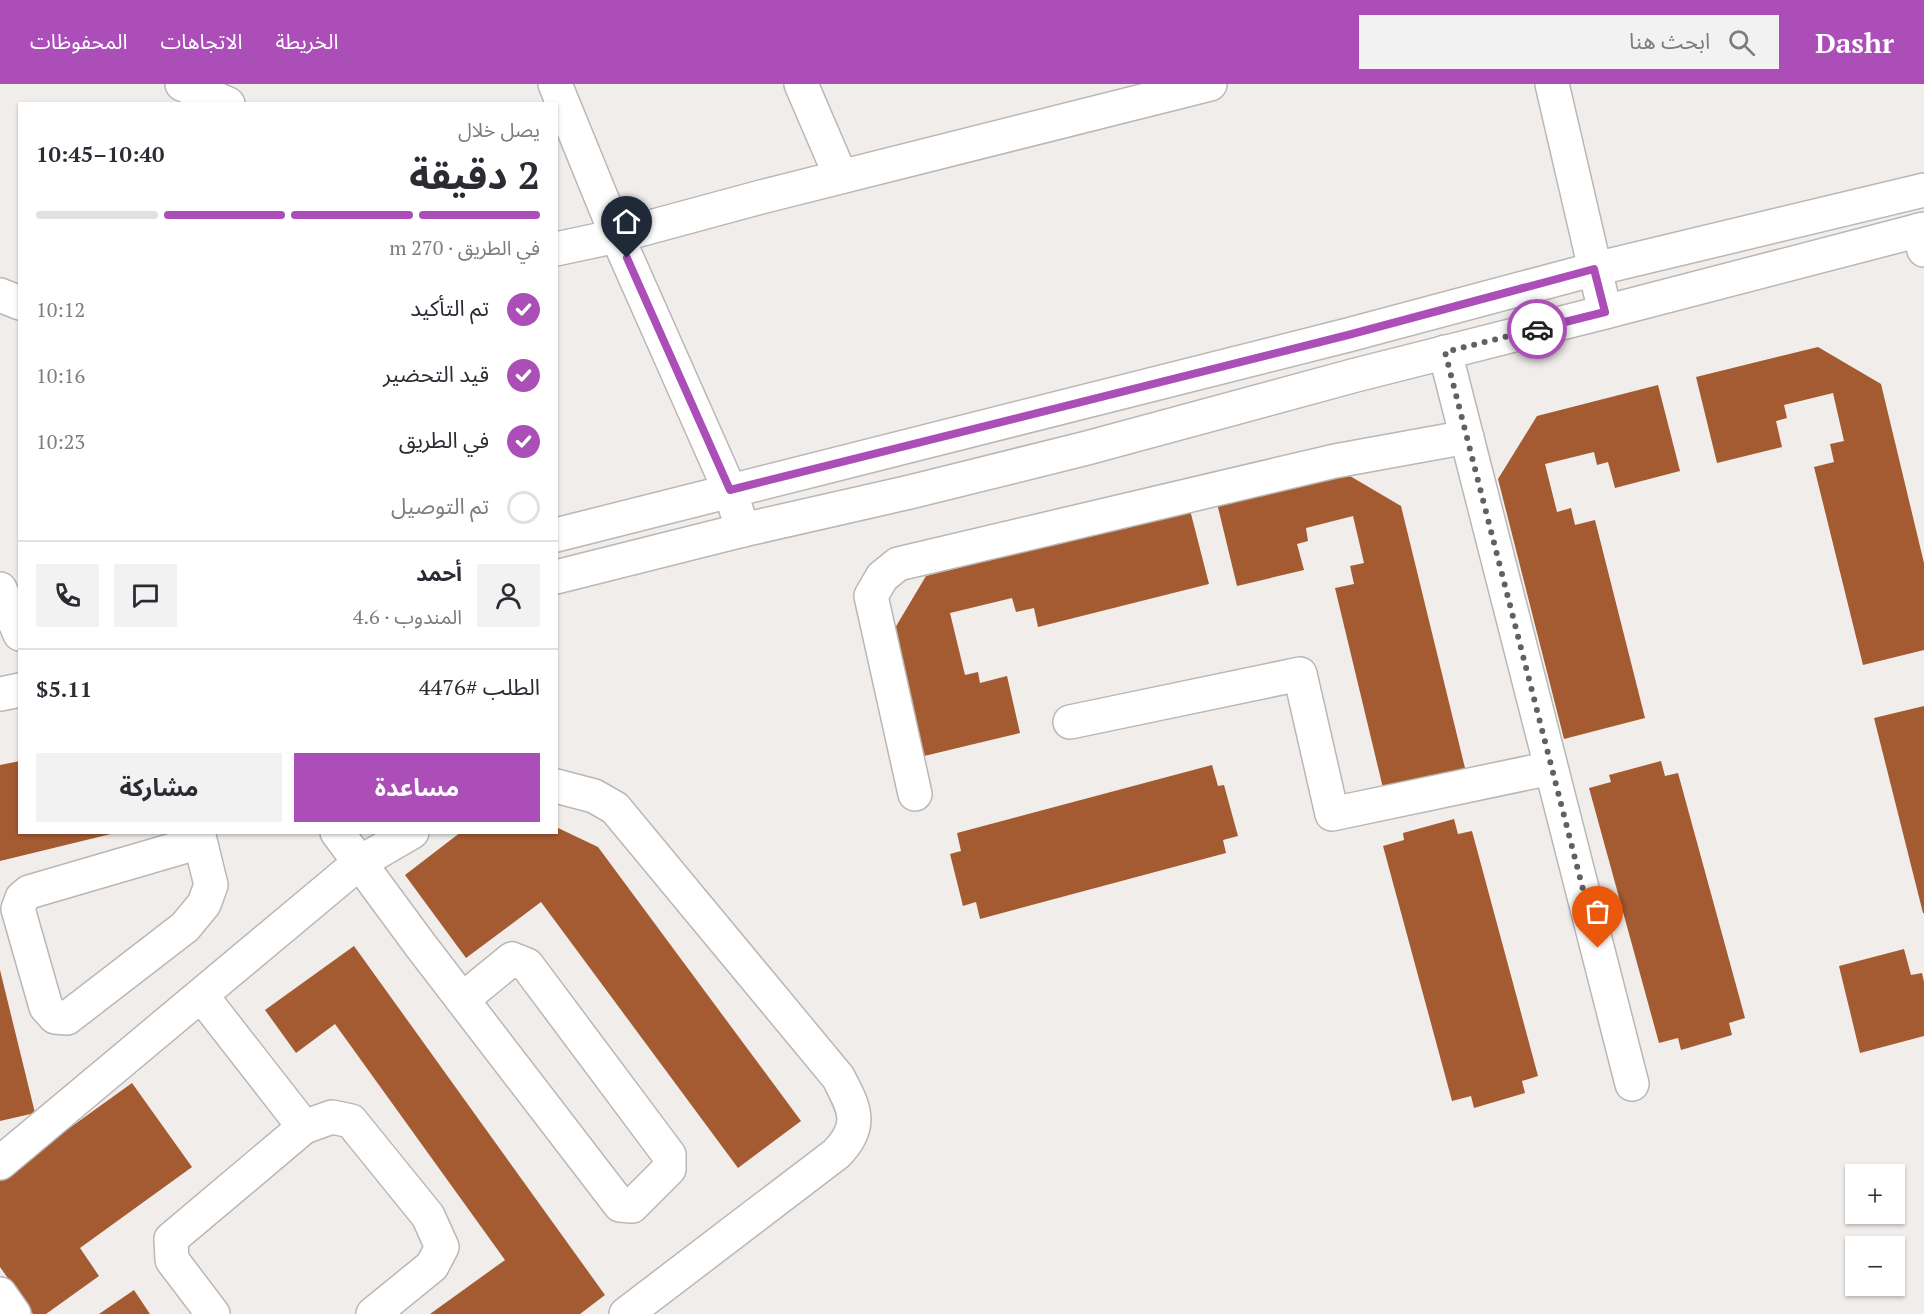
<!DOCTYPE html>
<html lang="ar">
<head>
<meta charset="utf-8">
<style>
  :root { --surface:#fff; --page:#f2f2f3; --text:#2b2b33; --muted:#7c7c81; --line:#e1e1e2; --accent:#ab4eb8 }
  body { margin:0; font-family:"PT Serif","Noto Sans Arabic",serif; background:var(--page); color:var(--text); direction:rtl; height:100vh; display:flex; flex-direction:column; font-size:22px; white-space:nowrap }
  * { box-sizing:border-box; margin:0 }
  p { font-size:20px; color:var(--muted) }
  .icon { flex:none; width:33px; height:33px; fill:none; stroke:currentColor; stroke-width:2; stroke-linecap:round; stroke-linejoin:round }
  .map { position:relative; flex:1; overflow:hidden; direction:ltr }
  .details { position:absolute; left:18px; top:18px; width:540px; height:732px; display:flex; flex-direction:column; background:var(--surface); border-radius:0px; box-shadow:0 2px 4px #0004; direction:rtl }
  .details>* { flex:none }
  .tools { position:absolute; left:1845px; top:1080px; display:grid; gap:12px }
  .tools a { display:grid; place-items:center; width:60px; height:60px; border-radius:0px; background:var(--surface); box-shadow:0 2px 4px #0004; font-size:30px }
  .pin { position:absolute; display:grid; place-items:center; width:51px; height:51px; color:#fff; margin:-62px -26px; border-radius:50% 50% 50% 0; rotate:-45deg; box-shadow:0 0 6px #0007 }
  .pin .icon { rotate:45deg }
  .courier { position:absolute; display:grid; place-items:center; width:60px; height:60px; margin:-30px; border:4px solid #ab4eb8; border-radius:50%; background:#fff; color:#222; box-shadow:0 2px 8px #0007 }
  .overview em { font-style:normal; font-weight:700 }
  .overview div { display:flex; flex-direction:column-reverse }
  .overview { display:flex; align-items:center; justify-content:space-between; height:102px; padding:0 18px }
  h1 { font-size:39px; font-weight:700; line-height:45px }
  .bar { display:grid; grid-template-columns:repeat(4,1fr); gap:9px 6px; align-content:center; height:72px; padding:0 18px }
  .bar i { height:8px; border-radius:4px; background:var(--line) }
  .bar .current { background:var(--accent) }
  .bar p { grid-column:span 4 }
  .line { display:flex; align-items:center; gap:15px; padding:0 18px; border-top:2px solid var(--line) }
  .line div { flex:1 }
  .round { display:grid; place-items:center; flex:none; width:63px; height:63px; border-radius:0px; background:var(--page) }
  ol { padding:0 18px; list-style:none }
  li { display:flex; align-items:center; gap:18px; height:66px }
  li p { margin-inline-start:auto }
  li .icon { padding:6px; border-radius:50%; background:var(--accent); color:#fff; stroke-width:4 }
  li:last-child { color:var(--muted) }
  li i { width:33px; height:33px; border:3px solid var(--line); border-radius:50% }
  .primary-button { display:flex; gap:12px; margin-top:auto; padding:12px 18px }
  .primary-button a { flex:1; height:69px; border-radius:0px; background:var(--accent); color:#fff; font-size:24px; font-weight:700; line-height:69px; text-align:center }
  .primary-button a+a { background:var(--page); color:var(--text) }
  header { display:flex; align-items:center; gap:36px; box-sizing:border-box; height:84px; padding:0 30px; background:var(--accent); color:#fff }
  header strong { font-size:28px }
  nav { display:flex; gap:33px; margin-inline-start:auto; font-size:21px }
  .search { width:420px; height:54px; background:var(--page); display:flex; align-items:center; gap:15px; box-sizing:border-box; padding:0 21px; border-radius:0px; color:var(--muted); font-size:22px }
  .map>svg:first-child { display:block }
  .building { fill:#a45b31 }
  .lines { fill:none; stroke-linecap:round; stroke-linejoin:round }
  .minor-casing { stroke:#bab7b5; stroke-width:36 }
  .major-casing { stroke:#bab7b5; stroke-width:36 }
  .minor { stroke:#fff; stroke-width:33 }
  .major { stroke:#fff; stroke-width:33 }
  .done { stroke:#636160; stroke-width:6; stroke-dasharray:0 10.8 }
  .route { stroke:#ab4eb8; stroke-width:8 }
</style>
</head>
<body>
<header>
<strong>Dashr</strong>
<div class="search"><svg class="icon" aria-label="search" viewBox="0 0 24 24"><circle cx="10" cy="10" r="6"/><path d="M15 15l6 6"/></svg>ابحث هنا</div>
<nav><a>الخريطة</a><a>الاتجاهات</a><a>المحفوظات</a></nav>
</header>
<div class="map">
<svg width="1924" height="1230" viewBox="0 0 1924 1230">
  <rect width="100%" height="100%" fill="#f0edeb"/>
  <!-- building -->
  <path class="building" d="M1818 263 1881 300 1924 479V566L1863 581 1814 383 1834 378 1830 360 1844 357 1833 309 1784 321 1787 334 1776 337 1782 363 1717 379 1696 293Z
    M1658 301 1680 387 1615 404 1608 378 1597 381 1594 368 1545 380 1557 428 1571 424 1575 441 1595 436 1645 634 1564 655 1498 395 1537 332Z
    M1338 385 1401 422 1465 684 1383 704 1335 504 1354 500 1350 482 1364 479 1353 432 1306 444 1308 457 1297 460 1304 486 1237 502 1216 415Z
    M1190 426 1209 500 1038 543 1034 524 1016 528 1012 514 950 529 965 591 978 588 980 599 1007 592 1020 649 920 673 892 549 926 492Z
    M1924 622V829H1923L1874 634Z
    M20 677V748L115 749 0 777V681Z
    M1661 677 1665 692 1678 689 1745 934 1729 939 1732 951 1681 966 1678 954 1659 959 1589 704 1611 698 1609 691Z
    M1212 681 1218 702 1224 701 1238 752 1223 756 1226 769 980 835 976 818 963 822 950 770 961 767 957 749Z
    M1454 735 1458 750 1472 747 1538 992 1522 997 1525 1009 1474 1024 1471 1012 1452 1017 1383 762 1404 756 1403 749Z
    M556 743 598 763 801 1037 738 1084 541 818 466 874 405 791 461 748H556Z
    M354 862 605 1211 580 1230H430L505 1176 335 940 296 969 265 926Z
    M1904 865 1911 891 1922 889 1924 898V952L1860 969 1839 882Z
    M0 886 35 1029 0 1037Z
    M132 999 192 1083 80 1164 99 1192 46 1230H33L0 1183V1094Z
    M134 1206 150 1230H99Z"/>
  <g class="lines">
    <defs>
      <path id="minor" d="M182 0 228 20
        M555 0 617 152 730 407 743 446
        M801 0 841 93
        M1552 0 1605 228
        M1919 146 1924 166
        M556 165 617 152 761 113 1210 0
        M0 211 20 219
        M1445 268 1632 1000
        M0 505 20 550
        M1070 638 1300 590 1332 730 1551 684
        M556 702 594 712 615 724 838 993C855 1025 864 1042 836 1070L626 1230
        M915 710 871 512 882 493 898 480 1335 377 1467 353
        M198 748 211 801 204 820 185 843 67 934 55 933 46 923 18 825 22 814 29 808 200 758
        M337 748 421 862 620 1121 632 1122 669 1085V1071L527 881 512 875 463 915
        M201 911 304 1043 332 1033 351 1037 428 1132 442 1163 432 1182 373 1230
        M0 1079 359 779 412 748
        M0 1210 14 1230
        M213 1230 172 1176 171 1155 304 1043"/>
      <path id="major" d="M556 451 1348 251 1595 185 1924 106
        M556 493 743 446 910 408 1087 364 1356 291 1605 228 1924 145
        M0 610 20 606"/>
    </defs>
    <!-- minor casing -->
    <use href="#minor" class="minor-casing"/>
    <!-- major casing -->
    <use href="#major" class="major-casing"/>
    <!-- minor -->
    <use href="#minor" class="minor"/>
    <!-- major -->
    <use href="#major" class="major"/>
  </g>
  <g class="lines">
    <!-- done -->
    <path class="done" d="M1537 245 1445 268 1598 864"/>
    <!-- route -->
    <path class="route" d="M627 174 730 406 1348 251 1594 185 1605 228 1537 245"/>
  </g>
</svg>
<div class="tools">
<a>+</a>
<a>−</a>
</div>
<div class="pin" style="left:1598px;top:864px;background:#ea580c"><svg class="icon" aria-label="bag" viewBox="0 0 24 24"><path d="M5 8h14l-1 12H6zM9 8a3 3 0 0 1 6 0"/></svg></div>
<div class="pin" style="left:627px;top:174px;background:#1f2937"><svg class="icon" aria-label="home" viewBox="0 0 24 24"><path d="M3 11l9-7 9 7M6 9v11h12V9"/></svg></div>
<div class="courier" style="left:1537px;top:245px"><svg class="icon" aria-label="car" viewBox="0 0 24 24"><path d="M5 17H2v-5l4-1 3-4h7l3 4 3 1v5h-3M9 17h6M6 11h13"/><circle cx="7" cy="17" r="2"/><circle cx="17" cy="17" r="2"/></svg></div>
<section class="details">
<div class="overview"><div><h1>2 دقيقة</h1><p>يصل خلال</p></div><em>10:40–10:45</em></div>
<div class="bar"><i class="current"></i><i class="current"></i><i class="current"></i><i></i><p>في الطريق · 270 m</p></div>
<ol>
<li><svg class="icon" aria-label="check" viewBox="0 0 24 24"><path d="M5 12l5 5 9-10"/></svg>تم التأكيد<p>10:12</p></li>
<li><svg class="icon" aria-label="check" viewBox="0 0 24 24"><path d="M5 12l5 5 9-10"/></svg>قيد التحضير<p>10:16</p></li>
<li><svg class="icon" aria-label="check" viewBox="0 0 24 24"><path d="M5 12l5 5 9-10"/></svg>في الطريق<p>10:23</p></li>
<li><i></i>تم التوصيل</li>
</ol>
<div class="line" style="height:108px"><a class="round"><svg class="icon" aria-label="person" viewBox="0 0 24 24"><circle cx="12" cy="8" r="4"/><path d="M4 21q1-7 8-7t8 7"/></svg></a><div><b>أحمد</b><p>المندوب · 4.6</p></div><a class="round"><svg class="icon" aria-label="chat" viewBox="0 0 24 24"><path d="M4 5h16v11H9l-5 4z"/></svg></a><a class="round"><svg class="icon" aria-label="phone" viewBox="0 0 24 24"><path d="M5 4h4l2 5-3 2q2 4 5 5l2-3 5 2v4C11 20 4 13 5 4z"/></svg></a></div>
<div class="line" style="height:78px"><div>الطلب #4476</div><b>$5.11</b></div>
<div class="primary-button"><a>مساعدة</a><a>مشاركة</a></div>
</section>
</div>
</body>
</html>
